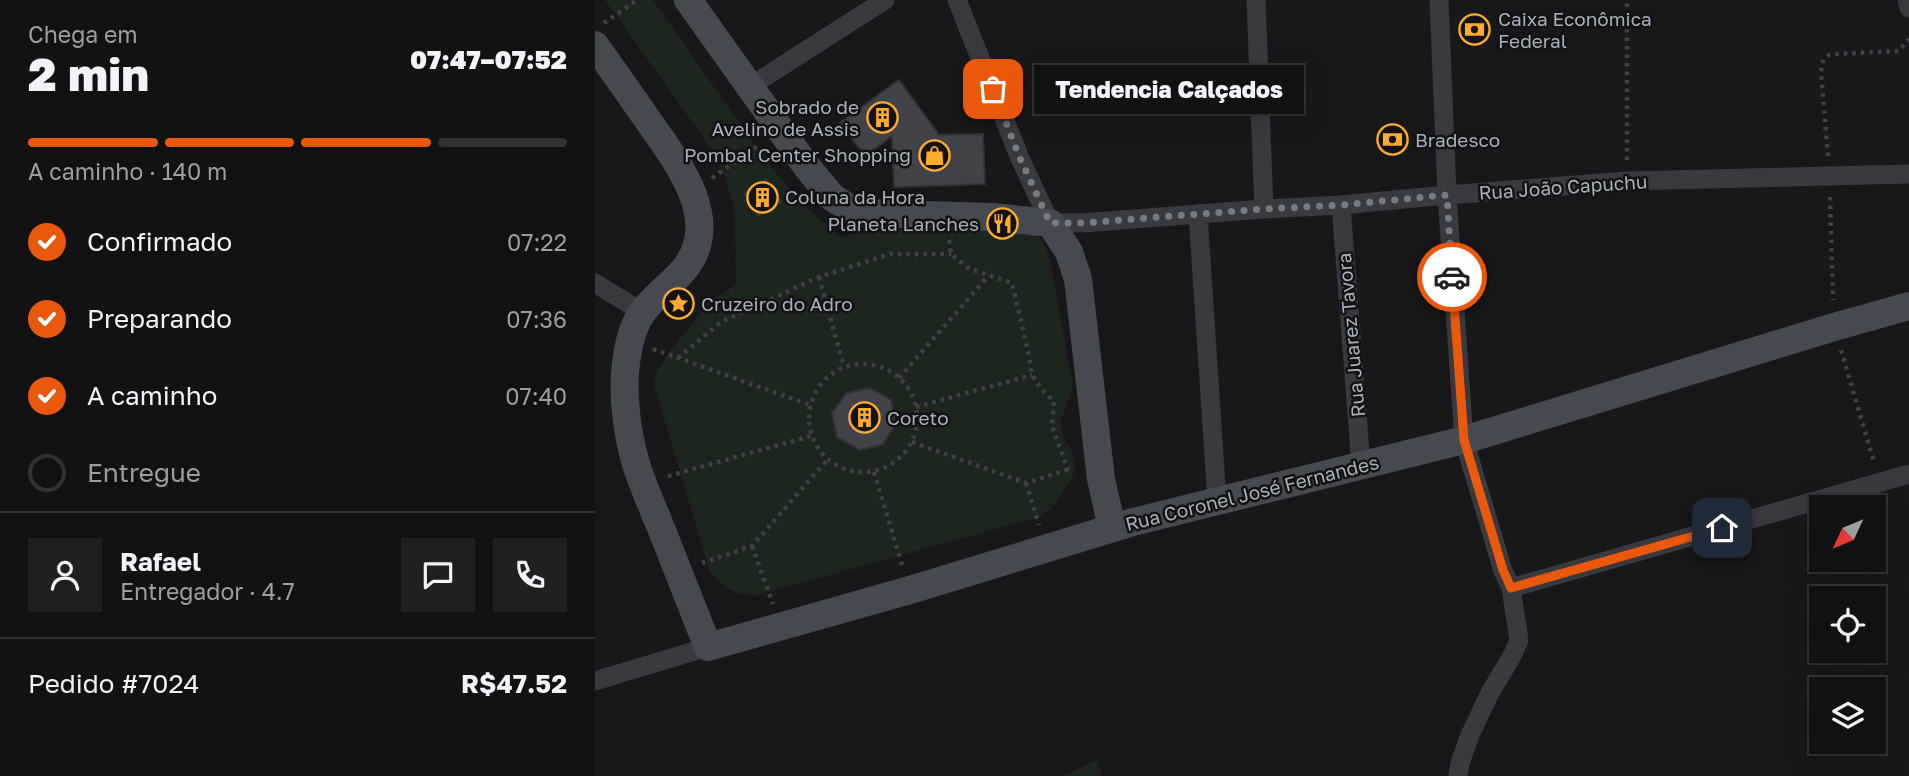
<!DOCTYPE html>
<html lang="pt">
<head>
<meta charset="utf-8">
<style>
  :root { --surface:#121214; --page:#1f2022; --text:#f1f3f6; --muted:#9c9ea0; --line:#313234; --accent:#ea580c }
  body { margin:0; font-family:"Golos Text",sans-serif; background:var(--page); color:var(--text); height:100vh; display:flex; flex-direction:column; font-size:26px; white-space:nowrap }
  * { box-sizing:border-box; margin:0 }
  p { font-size:23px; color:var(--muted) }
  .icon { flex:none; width:38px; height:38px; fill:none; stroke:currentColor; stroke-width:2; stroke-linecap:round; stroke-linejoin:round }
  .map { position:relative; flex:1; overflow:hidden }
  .side { display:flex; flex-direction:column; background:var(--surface); width:595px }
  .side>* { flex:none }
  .needle { width:46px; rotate:226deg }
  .controls { position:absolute; left:1214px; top:495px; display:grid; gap:14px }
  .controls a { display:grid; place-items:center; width:77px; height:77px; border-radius:0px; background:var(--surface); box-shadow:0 7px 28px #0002,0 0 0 2px var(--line); font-size:35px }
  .pin { position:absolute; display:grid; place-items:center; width:60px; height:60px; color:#fff; margin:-30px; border-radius:14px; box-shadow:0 4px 10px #0006 }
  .courier { position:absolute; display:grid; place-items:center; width:70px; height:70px; margin:-35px; border:5px solid #ea580c; border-radius:50%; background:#fff; color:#222; box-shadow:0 2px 9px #0007 }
  .bubble { position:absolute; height:49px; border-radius:0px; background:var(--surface); box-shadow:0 7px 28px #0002,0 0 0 2px var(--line); font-size:23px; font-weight:800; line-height:49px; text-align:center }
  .overview em { font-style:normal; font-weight:800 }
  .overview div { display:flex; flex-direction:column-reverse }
  .overview { display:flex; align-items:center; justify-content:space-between; height:119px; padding:0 28px }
  h1 { font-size:46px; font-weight:800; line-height:52px }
  .bar { display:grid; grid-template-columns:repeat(4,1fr); gap:10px 7px; align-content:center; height:84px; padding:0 28px }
  .bar i { height:9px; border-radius:5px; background:var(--line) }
  .bar .current { background:var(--accent) }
  .bar p { grid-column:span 4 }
  .line { display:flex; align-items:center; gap:18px; padding:0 28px; border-top:2px solid var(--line) }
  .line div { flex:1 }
  .round { display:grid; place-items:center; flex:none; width:74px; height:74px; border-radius:0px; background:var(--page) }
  ol { padding:0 28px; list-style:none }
  li { display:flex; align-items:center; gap:21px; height:77px }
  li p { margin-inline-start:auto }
  li .icon { padding:7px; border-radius:50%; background:var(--accent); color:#fff; stroke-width:4 }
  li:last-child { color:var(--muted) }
  li i { width:38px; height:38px; border:4px solid var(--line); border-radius:50% }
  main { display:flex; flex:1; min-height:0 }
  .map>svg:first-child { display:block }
  .green { fill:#1d261e }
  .building { fill:#424348; stroke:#323237; stroke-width:2 }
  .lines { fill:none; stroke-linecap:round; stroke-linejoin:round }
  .path { stroke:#3f4147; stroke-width:4.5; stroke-dasharray:3.5 5; stroke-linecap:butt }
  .minor { stroke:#393a40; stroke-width:19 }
  .secondary { stroke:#474950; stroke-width:28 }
  .done { stroke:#767b83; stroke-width:7; stroke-dasharray:0 12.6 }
  .route { stroke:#ea580c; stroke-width:9 }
  .labels { text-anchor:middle; stroke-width:5; stroke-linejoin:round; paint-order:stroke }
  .poi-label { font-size:19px; fill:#a9b0bb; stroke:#131316; text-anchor:start }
  .street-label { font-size:19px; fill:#a9b0bb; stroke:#131316 }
</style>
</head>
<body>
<main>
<section class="side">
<div class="overview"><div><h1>2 min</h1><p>Chega em</p></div><em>07:47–07:52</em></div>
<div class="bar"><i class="current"></i><i class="current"></i><i class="current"></i><i></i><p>A caminho · 140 m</p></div>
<ol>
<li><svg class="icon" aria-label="check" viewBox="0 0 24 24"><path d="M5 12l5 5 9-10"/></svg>Confirmado<p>07:22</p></li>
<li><svg class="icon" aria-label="check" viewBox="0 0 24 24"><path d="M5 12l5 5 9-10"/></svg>Preparando<p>07:36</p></li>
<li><svg class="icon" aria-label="check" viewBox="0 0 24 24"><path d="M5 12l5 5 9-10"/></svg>A caminho<p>07:40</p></li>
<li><i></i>Entregue</li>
</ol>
<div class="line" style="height:126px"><a class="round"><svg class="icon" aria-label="person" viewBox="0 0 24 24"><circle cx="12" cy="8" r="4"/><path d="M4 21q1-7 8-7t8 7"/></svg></a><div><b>Rafael</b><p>Entregador · 4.7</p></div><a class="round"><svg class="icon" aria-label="chat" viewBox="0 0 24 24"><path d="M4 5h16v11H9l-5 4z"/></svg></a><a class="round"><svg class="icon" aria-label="phone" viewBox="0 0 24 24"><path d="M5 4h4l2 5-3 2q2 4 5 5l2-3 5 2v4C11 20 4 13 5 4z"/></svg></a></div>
<div class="line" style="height:91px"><div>Pedido #7024</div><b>R$47.52</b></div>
</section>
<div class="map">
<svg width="1314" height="776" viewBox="0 0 1314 776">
  <rect width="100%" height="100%" fill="#18181b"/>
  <!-- green -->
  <path class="green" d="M10 0H58L168 157 203 199 245 237 265 232 418 223C444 232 449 238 456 265L478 387 465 423 469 438 480 458V468L476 481 456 509 444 517 159 596C136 592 131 589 115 572L59 385 62 371 73 354 113 303 141 285 140 213 131 179 117 150Z
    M502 760 507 776H468Z"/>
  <!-- building -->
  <path class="building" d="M304 80 344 135 388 134 390 184 299 187 297 136 270 156 245 123Z
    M171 179 186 202 163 216 149 193Z
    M275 388 296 400 301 424 287 445 265 450 242 437 237 413 252 393Z"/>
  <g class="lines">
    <!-- path -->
    <path class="path" d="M9 23 42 0
      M1233 156 1226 73C1227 63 1227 56 1238 54L1304 51 1314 39
      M1032 160V0
      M117 178 164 145
      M1235 197 1238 300
      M354 240 356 254 373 268 417 283 433 351 437 375 448 391 459 401 457 426 473 470
      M224 277 249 367
      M58 349 215 405
      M1246 350 1279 462
      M83 358 126 322 224 277 295 254H356
      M214 418a54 54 0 1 1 108 0a54 54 0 1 1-108 0Z
      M304 378 394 275
      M321 407 437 375
      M317 442 431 483 475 469
      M279 472 307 565
      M73 476 216 436
      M431 483 444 525
      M157 546 178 604
      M107 563 157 546 233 459"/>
    <!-- minor -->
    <path class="minor" d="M362 0 424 156 455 223H487L669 209 746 205 852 195 1032 181 1314 174
      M661 0 669 209
      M844 0 852 195 869 440 908 571 916 588 924 640 918 654 895 693 875 735 865 763 863 776
      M1312 0 1314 8
      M154 87 290 0
      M746 205 766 465
      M603 214 622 501
      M0 283 47 312
      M916 588 1314 474
      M0 681 113 647"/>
    <!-- secondary -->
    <path class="secondary" d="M93 0 212 167 237 197 252 207 265 213 397 217 455 223 474 252 483 279 506 479 517 528
      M0 45C17 69 35 94 52 119 80 159 128 218 91 267 79 283 58 296 47 313 37 327 33 347 31 363 27 395 32 433 41 464 48 487 59 510 68 533 83 571 98 609 113 647L315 590 538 522 869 440 1239 327 1314 306"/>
  </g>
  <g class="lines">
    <!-- done -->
    <path class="done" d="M398 89 424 156 455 223H487L669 209 746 205 852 195 857 277"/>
    <!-- route -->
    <path class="route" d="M857 277 869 440 908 570 916 588 1127 528"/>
  </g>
  <!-- icons -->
  <defs>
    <symbol id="bank-ring" viewBox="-11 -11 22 22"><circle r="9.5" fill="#131316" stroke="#ffab2c" stroke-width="1.5"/><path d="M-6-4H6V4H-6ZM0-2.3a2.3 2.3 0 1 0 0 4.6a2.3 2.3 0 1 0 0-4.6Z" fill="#ffab2c"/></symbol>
    <symbol id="building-ring" viewBox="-11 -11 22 22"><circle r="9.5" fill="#131316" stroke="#ffab2c" stroke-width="1.5"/><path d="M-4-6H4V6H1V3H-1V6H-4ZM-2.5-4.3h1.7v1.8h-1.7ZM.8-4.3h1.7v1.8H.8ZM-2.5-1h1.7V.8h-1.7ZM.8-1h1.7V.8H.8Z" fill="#ffab2c"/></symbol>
    <symbol id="shop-ring" viewBox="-11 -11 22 22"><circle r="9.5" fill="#131316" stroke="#ffab2c" stroke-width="1.5"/><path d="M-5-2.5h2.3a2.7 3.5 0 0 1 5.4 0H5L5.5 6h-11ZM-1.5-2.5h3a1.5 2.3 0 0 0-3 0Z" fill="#ffab2c"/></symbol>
    <symbol id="restaurant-ring" viewBox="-11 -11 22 22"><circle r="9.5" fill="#131316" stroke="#ffab2c" stroke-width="1.5"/><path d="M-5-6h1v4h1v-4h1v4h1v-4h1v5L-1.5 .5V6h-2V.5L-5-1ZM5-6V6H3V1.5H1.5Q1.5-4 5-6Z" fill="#ffab2c"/></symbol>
    <symbol id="sight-ring" viewBox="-11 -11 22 22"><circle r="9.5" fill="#131316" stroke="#ffab2c" stroke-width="1.5"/><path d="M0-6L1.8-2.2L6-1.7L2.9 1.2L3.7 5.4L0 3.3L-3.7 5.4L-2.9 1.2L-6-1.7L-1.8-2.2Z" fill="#ffab2c"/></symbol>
  </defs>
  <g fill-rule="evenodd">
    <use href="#bank-ring" x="862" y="12" width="35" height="35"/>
    <use href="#building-ring" x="270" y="100" width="35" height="35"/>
    <use href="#bank-ring" x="780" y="122" width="35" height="35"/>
    <use href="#shop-ring" x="322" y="138" width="35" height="35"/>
    <use href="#building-ring" x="150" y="180" width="35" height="35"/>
    <use href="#restaurant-ring" x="390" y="206" width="35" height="35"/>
    <use href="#sight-ring" x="66" y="286" width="35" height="35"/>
    <use href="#building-ring" x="252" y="400" width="35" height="35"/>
  </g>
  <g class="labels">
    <!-- poi labels -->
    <g class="poi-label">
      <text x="903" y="26">Caixa Econômica<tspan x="903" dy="22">Federal</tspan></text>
      <text x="264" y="114" text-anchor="end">Sobrado de<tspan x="264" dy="22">Avelino de Assis</tspan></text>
      <text x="820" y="147">Bradesco</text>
      <text x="316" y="162" text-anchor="end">Pombal Center Shopping</text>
      <text x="190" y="204">Coluna da Hora</text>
      <text x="384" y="231" text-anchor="end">Planeta Lanches</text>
      <text x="106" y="311">Cruzeiro do Adro</text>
      <text x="292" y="425">Coreto</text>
    </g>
    <!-- street labels -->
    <g class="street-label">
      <text transform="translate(968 187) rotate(-4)" y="7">Rua João Capuchu</text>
      <text transform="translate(756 335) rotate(-95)" y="7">Rua Juarez Tavora</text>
      <text transform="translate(657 493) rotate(-14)" y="7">Rua Coronel José Fernandes</text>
    </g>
  </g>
</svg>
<div class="controls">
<a><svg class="needle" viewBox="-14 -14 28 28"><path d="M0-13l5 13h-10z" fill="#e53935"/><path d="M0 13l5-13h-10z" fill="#9c9ea0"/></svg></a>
<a><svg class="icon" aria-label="locate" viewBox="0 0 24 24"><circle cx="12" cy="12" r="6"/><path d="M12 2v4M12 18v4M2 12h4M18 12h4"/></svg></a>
<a><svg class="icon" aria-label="layers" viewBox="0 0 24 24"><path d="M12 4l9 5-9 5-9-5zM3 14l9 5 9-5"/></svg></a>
</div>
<div class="pin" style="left:398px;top:89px;background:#ea580c"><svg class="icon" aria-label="bag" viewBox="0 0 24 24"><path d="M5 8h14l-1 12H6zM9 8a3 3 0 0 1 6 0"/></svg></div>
<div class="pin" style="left:1127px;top:528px;background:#1f2937"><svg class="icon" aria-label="home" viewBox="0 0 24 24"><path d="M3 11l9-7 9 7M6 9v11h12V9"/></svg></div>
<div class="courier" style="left:857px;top:277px"><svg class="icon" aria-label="car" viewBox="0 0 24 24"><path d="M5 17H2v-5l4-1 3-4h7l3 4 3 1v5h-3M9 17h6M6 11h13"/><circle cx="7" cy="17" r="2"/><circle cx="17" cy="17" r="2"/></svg></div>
<div class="bubble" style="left:439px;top:65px;width:270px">Tendencia Calçados</div>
</div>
</main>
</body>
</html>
